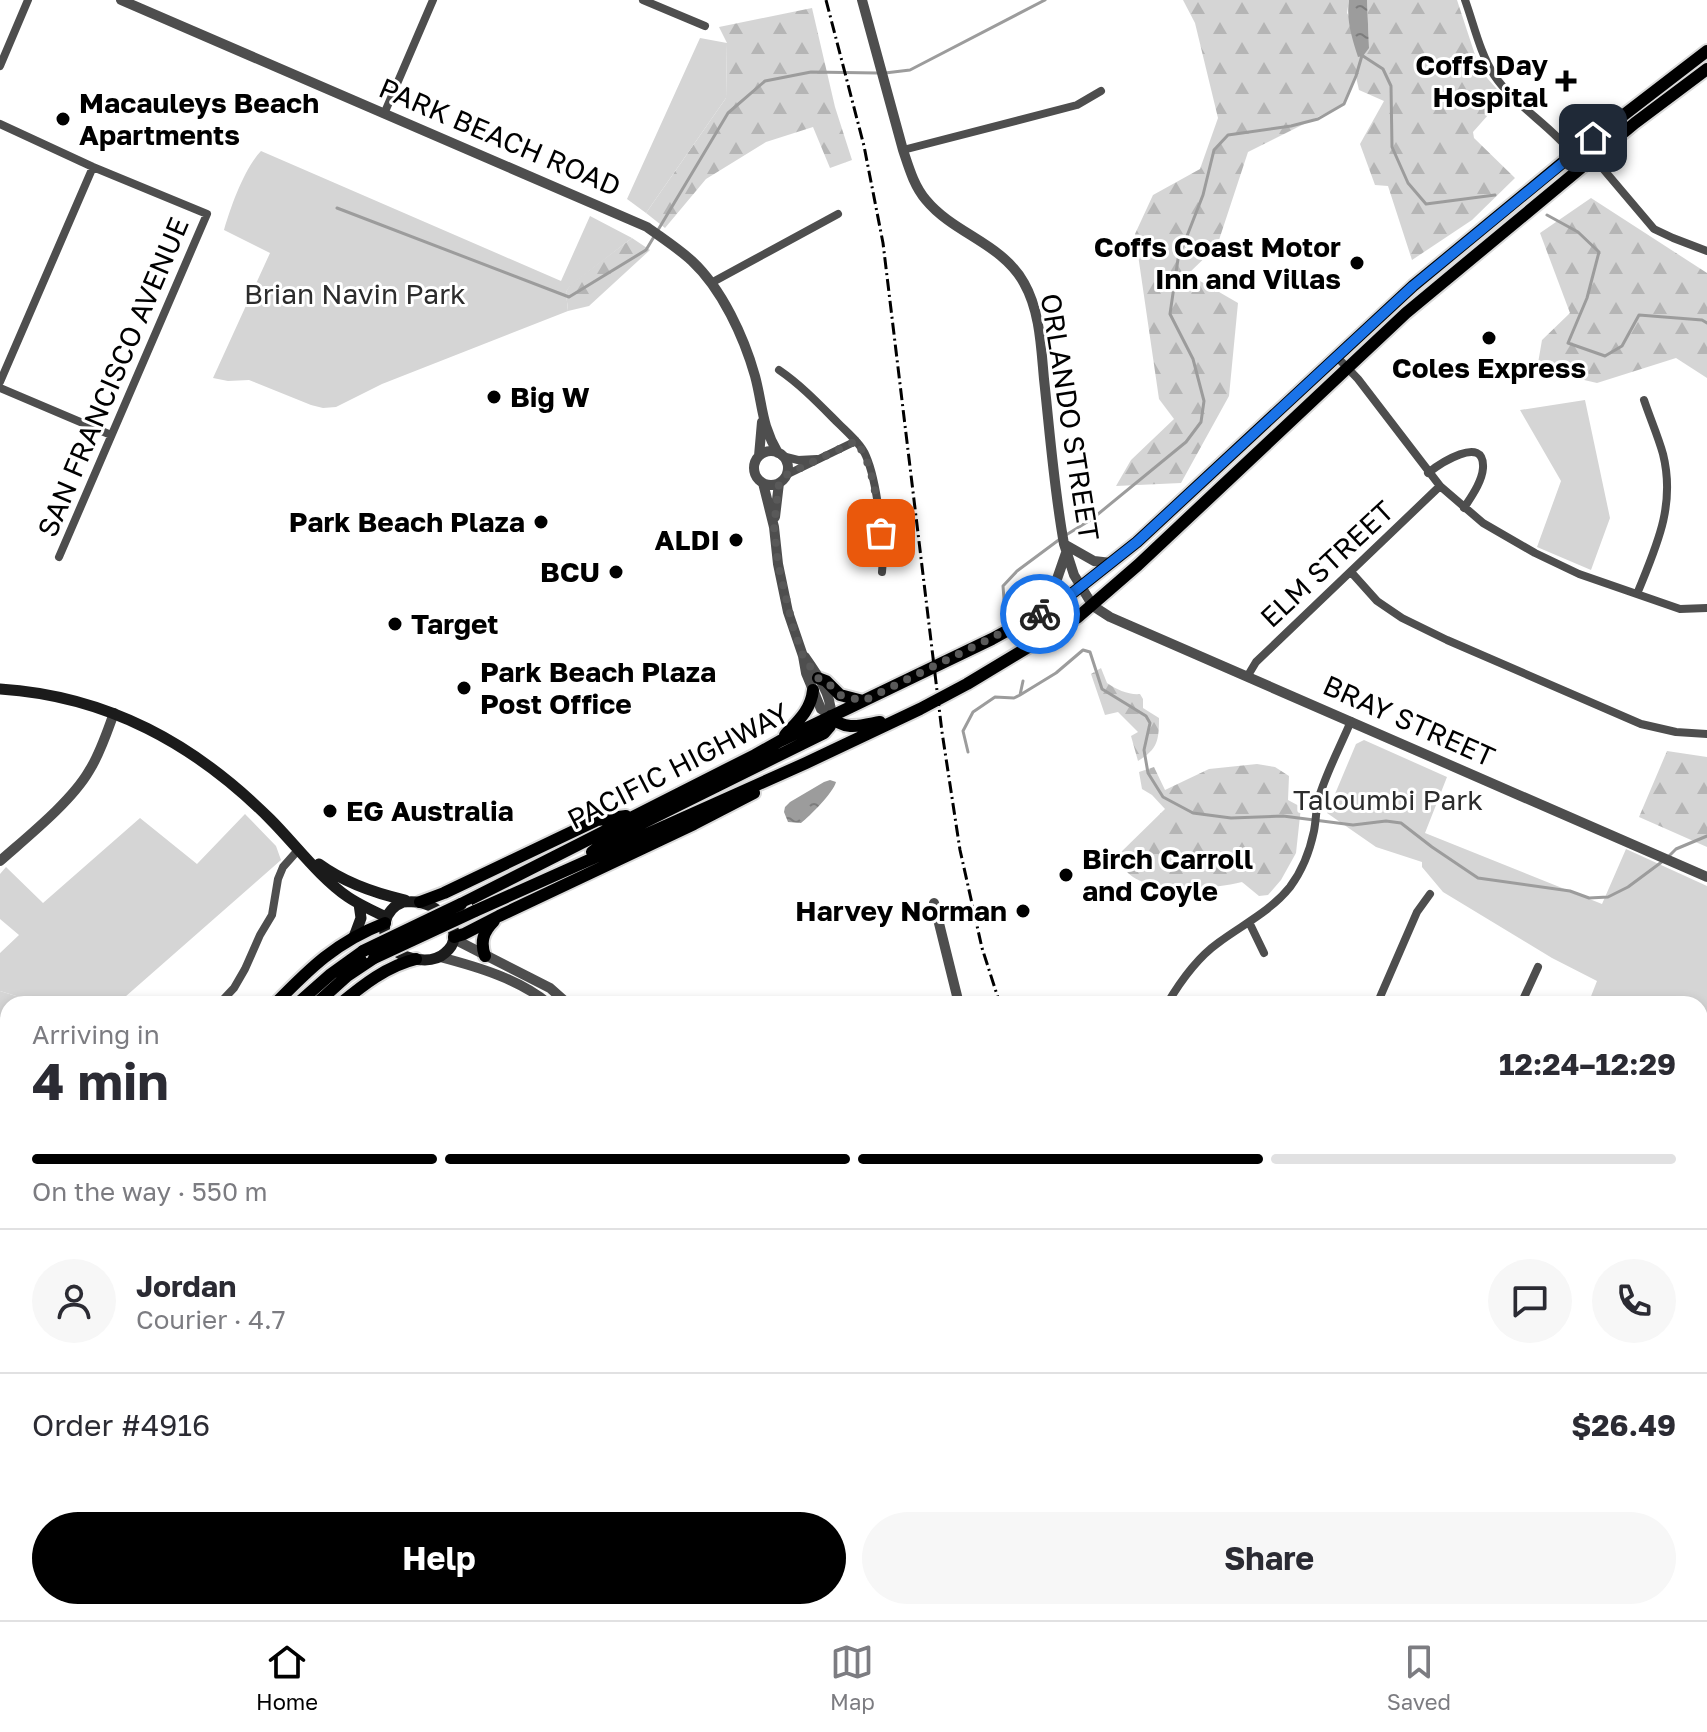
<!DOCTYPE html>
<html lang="en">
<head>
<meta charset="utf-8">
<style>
  :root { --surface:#fff; --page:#f7f7f7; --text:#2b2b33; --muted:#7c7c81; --line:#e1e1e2; --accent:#000 }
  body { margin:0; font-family:"Golos Text",sans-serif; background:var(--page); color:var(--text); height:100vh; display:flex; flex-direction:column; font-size:30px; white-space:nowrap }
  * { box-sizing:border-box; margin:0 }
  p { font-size:26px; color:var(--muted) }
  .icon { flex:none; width:44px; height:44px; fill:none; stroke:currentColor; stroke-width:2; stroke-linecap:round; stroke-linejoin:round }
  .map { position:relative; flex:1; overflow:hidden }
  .panel { position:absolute; left:0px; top:996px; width:1708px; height:624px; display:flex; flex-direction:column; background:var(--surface); border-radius:24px 24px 0 0; box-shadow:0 4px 12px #0003 }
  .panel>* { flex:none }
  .pin { position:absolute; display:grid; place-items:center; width:68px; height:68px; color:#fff; margin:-34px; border-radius:16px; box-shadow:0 4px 12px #0006 }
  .courier { position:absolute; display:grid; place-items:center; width:80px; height:80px; margin:-40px; border:6px solid #1a73e8; border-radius:50%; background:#fff; color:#222; box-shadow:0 2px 10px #0007 }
  .headline em { font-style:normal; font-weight:700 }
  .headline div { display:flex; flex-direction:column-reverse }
  .headline { display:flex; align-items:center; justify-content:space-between; height:136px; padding:0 32px }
  h1 { font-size:52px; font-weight:700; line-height:60px }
  .bar { display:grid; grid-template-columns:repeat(4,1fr); gap:12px 8px; align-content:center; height:96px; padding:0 32px }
  .bar i { height:10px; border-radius:6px; background:var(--line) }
  .bar .on { background:var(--accent) }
  .bar p { grid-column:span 4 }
  .line { display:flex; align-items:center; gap:20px; padding:0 32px; border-top:2px solid var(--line) }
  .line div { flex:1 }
  .round { display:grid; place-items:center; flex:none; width:84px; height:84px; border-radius:42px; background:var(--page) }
  .action { display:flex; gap:16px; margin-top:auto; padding:16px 32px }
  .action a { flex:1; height:92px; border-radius:48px; background:var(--accent); color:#fff; font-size:32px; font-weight:700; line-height:92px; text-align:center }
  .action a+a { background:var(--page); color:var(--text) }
  .menu { display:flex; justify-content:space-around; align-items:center; height:112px; border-top:2px solid var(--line); background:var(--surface); font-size:22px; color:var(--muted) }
  .menu a { display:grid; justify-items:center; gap:4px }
  .menu .on { color:var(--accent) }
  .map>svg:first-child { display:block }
  .forest { fill:url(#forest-firs) }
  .park { fill:#d5d5d5 }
  .water { fill:url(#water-ripples) }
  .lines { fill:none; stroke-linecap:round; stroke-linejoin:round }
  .stream { stroke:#9c9c9c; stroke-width:3 }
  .trunk-casing { stroke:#dbdbdb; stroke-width:16 }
  .minor { stroke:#4e4e4e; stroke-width:8 }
  .tertiary { stroke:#4e4e4e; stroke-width:10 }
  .secondary { stroke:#1b1b1b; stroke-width:11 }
  .trunk { stroke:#000; stroke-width:12 }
  .rail { stroke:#000; stroke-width:3; stroke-dasharray:12 4 2 4; stroke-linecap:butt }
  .trunk-bridge-casing { stroke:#dbdbdb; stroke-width:16; stroke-linecap:butt }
  .trunk-bridge { stroke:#000; stroke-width:12 }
  .done { stroke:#595959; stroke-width:8; stroke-dasharray:0 14.4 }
  .route { stroke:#1a73e8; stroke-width:10 }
  .poi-dot { fill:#000; stroke:#fff; stroke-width:3 }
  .labels { text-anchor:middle; stroke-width:6; stroke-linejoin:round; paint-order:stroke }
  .poi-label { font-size:28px; font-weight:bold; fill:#000; stroke:#fff; text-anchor:end }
  .street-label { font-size:28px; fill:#000; stroke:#fff }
  .park-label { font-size:28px; fill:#2c2c2c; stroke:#fff }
</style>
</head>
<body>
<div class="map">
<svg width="1707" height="1620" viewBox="0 0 1707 1620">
  <defs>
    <pattern id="forest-firs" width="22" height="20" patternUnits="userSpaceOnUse" patternTransform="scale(2)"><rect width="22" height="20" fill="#d5d5d5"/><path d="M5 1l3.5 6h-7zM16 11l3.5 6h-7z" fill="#b5b5b5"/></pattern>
    <pattern id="water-ripples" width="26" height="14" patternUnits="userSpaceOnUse" patternTransform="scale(2)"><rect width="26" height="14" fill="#9c9c9c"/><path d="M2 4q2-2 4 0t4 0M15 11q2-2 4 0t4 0" fill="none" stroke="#7d7d7d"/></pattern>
  </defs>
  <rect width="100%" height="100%" fill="#fff"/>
  <!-- forest -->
  <path class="forest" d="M1183 0H1349L1347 13 1369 48 1367 0H1457L1480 70 1504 97 1473 132 1474 138 1515 178 1472 220 1412 260 1388 186 1375 185 1360 144 1384 101 1359 90 1356 77 1344 104 1248 152 1217 246 1188 274 1238 303 1229 396 1181 483 1116 486 1131 460 1174 419 1159 399 1135 234 1153 195 1200 169 1218 118 1195 23Z
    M812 8 835 107 852 160 830 168 813 127 766 142 706 179 665 228 646 213 726 98 727 43 719 27Z
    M1591 198 1707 273V378L1676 358 1597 383 1537 369 1542 340 1570 313 1540 233Z
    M632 238 650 250 589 306 568 311 566 292 570 285Z
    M1101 668 1107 683C1117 690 1129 695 1140 694L1143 699V708L1159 718C1159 740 1158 749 1138 761L1131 736 1138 732 1118 712 1105 715 1091 674Z
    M1667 751 1707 757V847L1639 817Z
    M1257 764 1275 767 1289 776 1288 800 1301 807 1296 853 1281 880 1268 895 1259 896 1242 882C1213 889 1151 895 1128 873 1124 868 1120 861 1117 856L1165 809 1152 795 1142 789 1139 772 1154 767 1165 790 1209 769Z
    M0 991 42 1004H8V1189L0 1188Z"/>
  <!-- park -->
  <path class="park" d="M700 38 727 43 726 98 646 213 627 199Z
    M261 151 561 281 590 216 632 238 570 286 566 292 568 311 382 384 336 407 323 408 311 405 249 380 228 381 213 378 270 253 224 230C231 206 244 169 261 151Z
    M1585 400 1610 518 1591 570 1537 547 1561 481 1520 410Z
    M1364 740 1447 777 1425 833 1602 904 1626 849 1707 886V1069L1700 1084V1004H1588L1597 981 1552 958 1443 892 1422 867V862L1376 847 1327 813 1356 744Z
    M245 814 276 846 281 860 117 1004H42L0 991V953L19 935 0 919V874L6 867 43 903 140 818 197 864Z"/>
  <!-- water -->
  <path class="water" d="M1349 0H1367L1369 48 1363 56 1358 57C1352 38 1346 20 1349 0Z
    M830 780 836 782C833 793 810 816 801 823L788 822 784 812 785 807 790 802 824 782Z"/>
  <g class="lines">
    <!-- stream -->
    <path class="stream" d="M1363 56 1383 69 1391 86 1392 147 1408 183 1426 204 1495 195
      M885 73 910 70 1045 0
      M337 208 569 297 646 250 728 113 765 81 811 72 877 73
      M1547 215 1578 232 1599 252 1587 298 1568 343 1605 356 1622 346 1639 315 1702 320 1707 323
      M1066 535 1092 519 1186 442 1201 422 1204 401 1193 359 1170 314 1178 259 1203 195 1214 150 1228 135 1291 126 1318 119 1344 104 1356 76 1363 52
      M1008 612 1004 599 1003 586 1017 571 1060 539
      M1020 695 1056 673 1083 650 1090 652 1102 689 1146 716 1150 723 1144 750 1148 773 1163 797 1193 813 1231 818 1283 816 1353 825 1386 821 1401 823 1432 847 1478 878 1570 891 1589 898 1608 897 1628 887 1663 861
      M968 752 963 731 973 712 995 697 1014 698 1020 695 1023 681
      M1669 856 1676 849 1707 836"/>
    <defs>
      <path id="trunk" d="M818 678 826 681 840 695 863 701
        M831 716C844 732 863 725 880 722
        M785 735C798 721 811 710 813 690
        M592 852 608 840 824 733 830 726 831 716
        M420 902 444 893 597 820 626 816
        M461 904 755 755 780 741 992 639 1065 599 1137 542 1413 286 1573 154 1707 51
        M475 911 806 763 920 709 967 684 1078 617 1138 565 1406 313 1635 123 1707 69
        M454 937 464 934 499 916 694 824 754 793
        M485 956C480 942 483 932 494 921
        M275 1004C310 968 336 942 385 923
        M297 1004 331 974 363 951
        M316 1004 347 976 374 958
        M340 1004C363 985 387 966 416 959
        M0 1209H8
        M0 1222H8"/>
    </defs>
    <!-- trunk casing -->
    <use href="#trunk" class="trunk-casing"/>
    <!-- minor -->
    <path class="minor" d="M643 0 705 26
      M1465 0C1474 25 1480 53 1494 75 1514 105 1550 125 1573 154
      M0 66 28 0
      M384 114 433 0
      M0 124 93 167 207 214 59 557
      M903 150 1077 105 1101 91
      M1593 157 1654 229 1673 238 1707 251
      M711 283 838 214
      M1336 356 1358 379 1440 486 1483 523 1535 553 1579 574 1680 609 1707 608
      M779 370C801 385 819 404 839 424 848 433 861 444 866 456 877 481 885 546 882 572
      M0 382 93 167
      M0 388 111 435
      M782 456 798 460 817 459
      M1428 473C1438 465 1485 433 1483 468 1482 482 1471 497 1464 508
      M786 475 856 441
      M1351 572 1377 601 1402 618 1447 640 1641 724 1676 732 1707 734
      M1637 594C1656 547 1676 506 1663 454 1658 436 1650 418 1644 400
      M1247 677 1256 662 1440 486
      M1249 922 1264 953
      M219 1004 234 988 245 969 260 935 272 915 278 879 283 867 299 849
      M1167 1004C1180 982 1197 958 1218 943 1242 925 1271 911 1290 887 1302 871 1310 850 1314 831 1316 821 1316 810 1318 801 1324 777 1341 745 1351 721
      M1377 1004 1417 912 1430 894
      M1521 1004 1538 967
      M1700 1218 1707 1222
      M1700 1347 1707 1350
      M1700 1475 1707 1473
      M363 1612 375 1620
      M1594 1612 1610 1620"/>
    <!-- tertiary -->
    <path class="tertiary" d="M121 0 647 227C662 238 679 249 692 261 722 289 744 337 755 376 763 406 761 424 778 453
      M862 0 903 150C909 168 914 186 926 200 954 234 1002 243 1024 283 1040 311 1041 347 1044 379 1050 434 1054 489 1064 544L1074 575 1093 606 1110 617 1707 877
      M754 468a17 17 0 1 1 34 0a17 17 0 1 1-34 0Z
      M759 456 762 422
      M763 483 774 527 778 564 788 612 803 656 806 673 821 709 831 716
      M775 517 779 483
      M1064 544 1094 561 1111 563
      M1031 617 1057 579 1066 553
      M805 657C817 674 832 695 831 716
      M0 861C27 837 71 802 89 771 100 754 107 732 114 713
      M934 903 959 1004
      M454 939 550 988 568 1004
      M440 957C478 967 519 979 549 1004"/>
    <!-- secondary -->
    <path class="secondary" d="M0 689C108 696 195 744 270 819 295 844 319 877 348 897 360 905 373 911 386 917
      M319 864C345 883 374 893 405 900
      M403 902C409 902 415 901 422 903 443 908 468 934 445 953 432 965 404 960 393 948 378 933 384 909 403 902Z
      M354 937 361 918 359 904"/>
    <!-- trunk -->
    <use href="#trunk" class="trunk"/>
    <!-- rail -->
    <path class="rail" d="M826 0 864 146 883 243 942 732 960 850 982 948 1000 1004
      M1700 1581 1707 1582"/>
    <defs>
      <path id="trunk-bridge" d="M363 951 461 904
        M374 958 475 911"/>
    </defs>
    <!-- trunk-bridge casing -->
    <use href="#trunk-bridge" class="trunk-bridge-casing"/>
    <!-- trunk-bridge -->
    <use href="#trunk-bridge" class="trunk-bridge"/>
  </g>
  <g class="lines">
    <!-- done -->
    <path class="done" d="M881 533C876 500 875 468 856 441L786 475 779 483 774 527 778 564 793 627 803 656 818 678 826 681 840 695 863 701 1040 614"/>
    <!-- route -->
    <path class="route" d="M1040 614 1065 599 1137 542 1413 286 1593 138"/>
  </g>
  <!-- markers -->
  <g class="poi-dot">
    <path d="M1562 69h8v8h8v8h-8v8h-8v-8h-8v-8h8z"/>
    <circle cx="63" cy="119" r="8"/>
    <circle cx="1357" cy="263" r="8"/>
    <circle cx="1489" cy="338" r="8"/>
    <circle cx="494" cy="397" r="8"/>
    <circle cx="541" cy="522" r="8"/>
    <circle cx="736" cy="540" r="8"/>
    <circle cx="616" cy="572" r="8"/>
    <circle cx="395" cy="624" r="8"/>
    <circle cx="464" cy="688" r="8"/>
    <circle cx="330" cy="811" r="8"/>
    <circle cx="1066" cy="875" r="8"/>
    <circle cx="1023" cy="911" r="8"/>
  </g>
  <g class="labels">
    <!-- poi labels -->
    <g class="poi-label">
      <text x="1548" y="75">Coffs Day<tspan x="1548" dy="32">Hospital</tspan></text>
      <text x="79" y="113" text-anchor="start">Macauleys Beach<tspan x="79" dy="32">Apartments</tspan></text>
      <text x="1341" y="257">Coffs Coast Motor<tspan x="1341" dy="32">Inn and Villas</tspan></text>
      <text x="1489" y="378" text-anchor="middle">Coles Express</text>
      <text x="510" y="407" text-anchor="start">Big W</text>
      <text x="525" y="532">Park Beach Plaza</text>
      <text x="720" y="550">ALDI</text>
      <text x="600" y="582">BCU</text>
      <text x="411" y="634" text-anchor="start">Target</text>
      <text x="480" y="682" text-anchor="start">Park Beach Plaza<tspan x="480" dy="32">Post Office</tspan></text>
      <text x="346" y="821" text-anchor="start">EG Australia</text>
      <text x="1082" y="869" text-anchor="start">Birch Carroll<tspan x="1082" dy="32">and Coyle</tspan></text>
      <text x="1007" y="921">Harvey Norman</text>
    </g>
    <!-- street labels -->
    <g class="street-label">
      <text transform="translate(500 137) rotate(23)" y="10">PARK BEACH ROAD</text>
      <text transform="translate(113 377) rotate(-67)" y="10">SAN FRANCISCO AVENUE</text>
      <text transform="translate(1070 417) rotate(81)" y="10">ORLANDO STREET</text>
      <text transform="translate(1327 564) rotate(-43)" y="10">ELM STREET</text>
      <text transform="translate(1409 721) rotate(24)" y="10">BRAY STREET</text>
      <text transform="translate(678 766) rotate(-27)" y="10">PACIFIC HIGHWAY</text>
    </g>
    <!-- park labels -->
    <g class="park-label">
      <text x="355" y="304">Brian Navin Park</text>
      <text x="1388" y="810">Taloumbi Park</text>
    </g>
  </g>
</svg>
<div class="pin" style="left:881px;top:533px;background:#ea580c"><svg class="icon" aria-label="bag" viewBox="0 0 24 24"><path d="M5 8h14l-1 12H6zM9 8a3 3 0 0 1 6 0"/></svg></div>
<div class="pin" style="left:1593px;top:138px;background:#1f2937"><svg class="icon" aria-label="home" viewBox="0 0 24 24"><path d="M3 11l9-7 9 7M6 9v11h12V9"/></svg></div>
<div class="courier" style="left:1040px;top:614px"><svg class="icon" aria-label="bike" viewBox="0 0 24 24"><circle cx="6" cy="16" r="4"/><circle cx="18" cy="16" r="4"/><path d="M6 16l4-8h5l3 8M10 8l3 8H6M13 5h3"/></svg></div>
<section class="panel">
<div class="headline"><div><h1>4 min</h1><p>Arriving in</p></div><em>12:24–12:29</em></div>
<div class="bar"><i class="on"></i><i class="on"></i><i class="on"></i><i></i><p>On the way · 550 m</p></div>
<div class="line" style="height:144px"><a class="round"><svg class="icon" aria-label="person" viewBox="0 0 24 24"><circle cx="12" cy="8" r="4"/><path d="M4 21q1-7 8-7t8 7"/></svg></a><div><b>Jordan</b><p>Courier · 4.7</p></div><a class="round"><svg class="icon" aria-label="chat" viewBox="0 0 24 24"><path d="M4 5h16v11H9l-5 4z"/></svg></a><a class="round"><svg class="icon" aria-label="phone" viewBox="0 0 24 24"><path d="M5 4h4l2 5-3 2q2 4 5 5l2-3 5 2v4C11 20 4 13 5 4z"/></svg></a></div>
<div class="line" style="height:104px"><div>Order #4916</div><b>$26.49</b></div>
<div class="action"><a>Help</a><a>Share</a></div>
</section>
</div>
<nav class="menu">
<a class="on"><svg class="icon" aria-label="home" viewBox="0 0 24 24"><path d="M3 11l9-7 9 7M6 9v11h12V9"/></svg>Home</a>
<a><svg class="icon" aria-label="map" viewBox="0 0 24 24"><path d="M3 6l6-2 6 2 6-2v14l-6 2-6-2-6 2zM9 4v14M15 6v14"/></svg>Map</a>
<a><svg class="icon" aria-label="saved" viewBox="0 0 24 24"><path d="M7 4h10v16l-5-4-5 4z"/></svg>Saved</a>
</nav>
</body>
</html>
